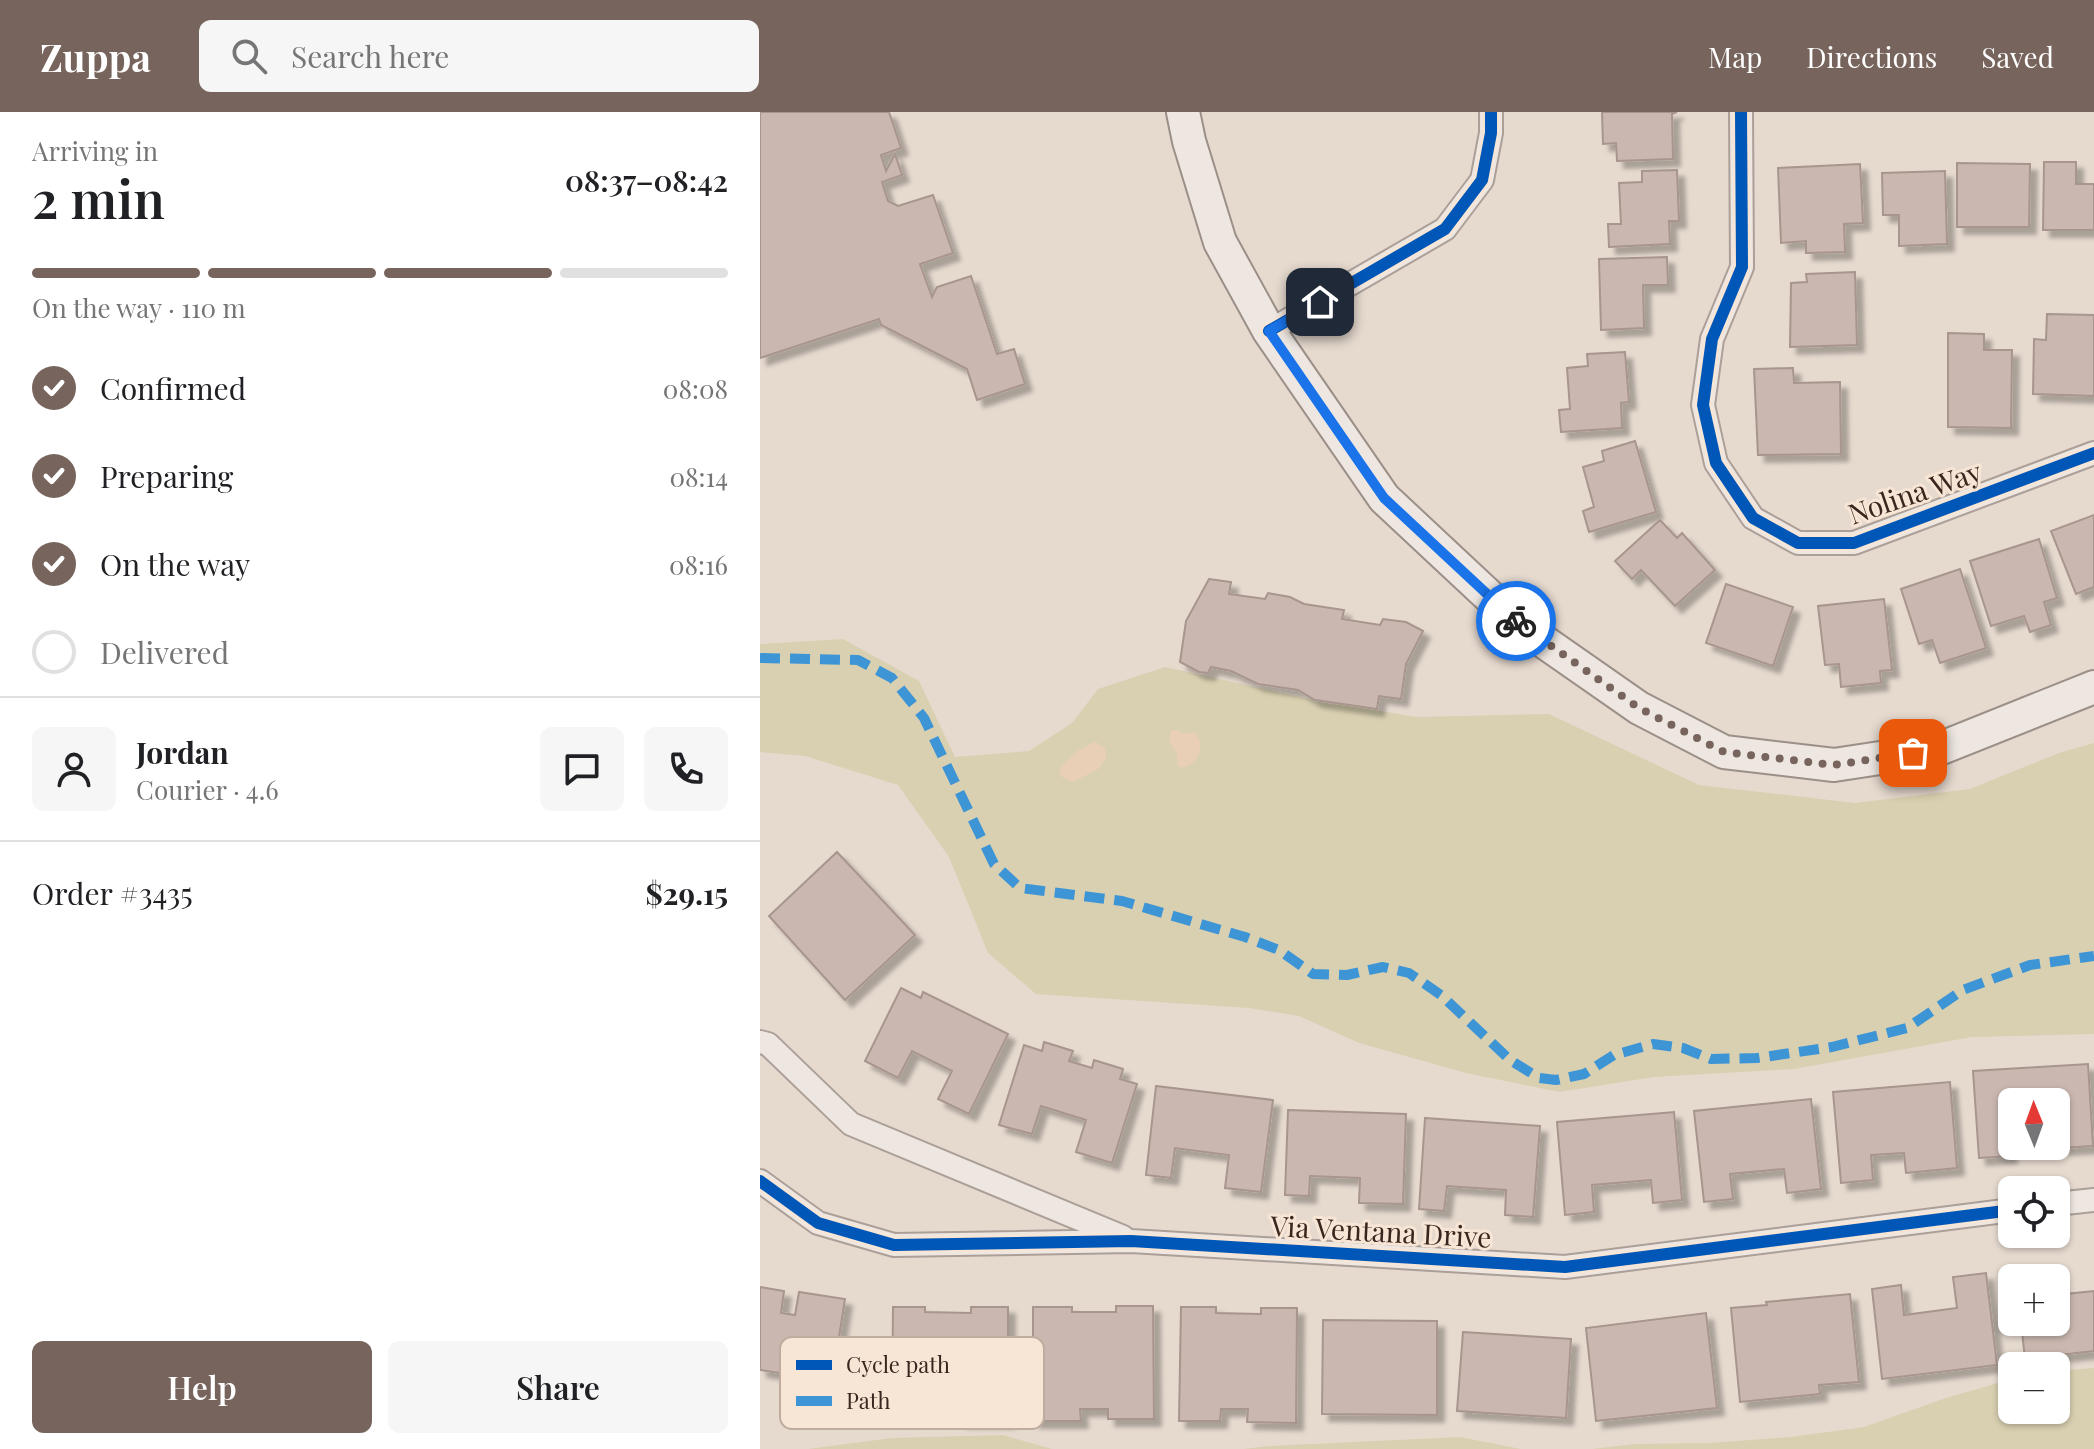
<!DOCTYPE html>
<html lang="en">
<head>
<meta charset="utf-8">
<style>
  :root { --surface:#fff; --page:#f6f6f6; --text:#202124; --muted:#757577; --line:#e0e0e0; --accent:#77655d }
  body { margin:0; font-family:"Playfair Display",serif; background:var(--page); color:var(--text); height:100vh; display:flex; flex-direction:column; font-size:30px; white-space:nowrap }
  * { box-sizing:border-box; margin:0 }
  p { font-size:26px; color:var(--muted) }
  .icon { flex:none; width:44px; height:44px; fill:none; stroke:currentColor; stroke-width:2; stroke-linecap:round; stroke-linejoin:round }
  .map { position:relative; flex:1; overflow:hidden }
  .drawer { display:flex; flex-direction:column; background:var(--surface); width:760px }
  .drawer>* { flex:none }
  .needle { width:52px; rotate:359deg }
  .tools { position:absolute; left:1238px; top:976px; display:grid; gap:16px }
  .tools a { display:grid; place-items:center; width:72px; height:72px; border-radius:12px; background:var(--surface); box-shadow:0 2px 6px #0004; font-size:40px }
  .pin { position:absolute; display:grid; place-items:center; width:68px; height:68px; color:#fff; margin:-34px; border-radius:16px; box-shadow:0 4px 12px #0006 }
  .courier { position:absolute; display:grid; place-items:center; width:80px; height:80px; margin:-40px; border:6px solid #1a73e8; border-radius:50%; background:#fff; color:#222; box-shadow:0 2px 10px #0007 }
  .summary em { font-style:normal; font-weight:600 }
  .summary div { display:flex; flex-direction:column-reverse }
  .summary { display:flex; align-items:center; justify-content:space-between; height:136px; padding:0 32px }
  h1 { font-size:52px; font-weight:600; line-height:60px }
  .bar { display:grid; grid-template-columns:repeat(4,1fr); gap:12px 8px; align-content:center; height:96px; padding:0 32px }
  .bar i { height:10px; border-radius:6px; background:var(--line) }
  .bar .selected { background:var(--accent) }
  .bar p { grid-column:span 4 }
  .line { display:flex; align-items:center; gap:20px; padding:0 32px; border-top:2px solid var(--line) }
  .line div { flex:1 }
  .round { display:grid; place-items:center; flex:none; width:84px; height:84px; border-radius:12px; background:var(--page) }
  ol { padding:0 32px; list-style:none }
  li { display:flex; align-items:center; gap:24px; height:88px }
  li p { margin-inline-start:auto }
  li .icon { padding:8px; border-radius:50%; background:var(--accent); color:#fff; stroke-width:4 }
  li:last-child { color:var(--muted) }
  li i { width:44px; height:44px; border:4px solid var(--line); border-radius:50% }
  .button { display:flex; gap:16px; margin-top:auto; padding:16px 32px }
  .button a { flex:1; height:92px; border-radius:12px; background:var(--accent); color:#fff; font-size:32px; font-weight:600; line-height:92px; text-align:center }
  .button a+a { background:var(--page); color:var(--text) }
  header { display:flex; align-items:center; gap:48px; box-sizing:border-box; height:112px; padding:0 40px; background:var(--accent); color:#fff }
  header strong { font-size:38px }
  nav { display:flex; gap:44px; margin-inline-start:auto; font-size:28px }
  .search { width:560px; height:72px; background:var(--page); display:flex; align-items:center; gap:20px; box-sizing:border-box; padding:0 28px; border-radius:12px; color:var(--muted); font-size:30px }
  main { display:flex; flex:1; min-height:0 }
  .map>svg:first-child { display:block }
  .green { fill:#d9d0b1 }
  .sand { fill:#e9cfb6 }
  .building { fill:#cab7b0; stroke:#a7958e; stroke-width:2; filter:url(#shadow) }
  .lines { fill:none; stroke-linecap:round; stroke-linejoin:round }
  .street-casing { stroke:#ab9f98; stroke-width:26 }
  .secondary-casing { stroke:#9b8f88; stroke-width:36 }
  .street { stroke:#eee7e1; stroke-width:22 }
  .secondary { stroke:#eee7e1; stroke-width:32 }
  .quiet { stroke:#3e95d5; stroke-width:10; stroke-dasharray:20 10; stroke-linecap:butt }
  .cycleway-casing { stroke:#f7e5d5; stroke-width:17 }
  .cycleway { stroke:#0057b8; stroke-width:12 }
  .done { stroke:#77655d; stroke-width:8; stroke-dasharray:0 14.4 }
  .route { stroke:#1a73e8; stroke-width:10 }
  .labels { text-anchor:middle; stroke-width:6; stroke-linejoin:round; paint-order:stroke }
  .street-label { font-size:28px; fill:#3b261f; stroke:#f7e5d5 }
  .key { fill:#f7e5d5; stroke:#bfac9e; stroke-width:2 }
  .key-label { font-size:22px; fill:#3b261f }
</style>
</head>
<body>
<header>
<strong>Zuppa</strong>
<div class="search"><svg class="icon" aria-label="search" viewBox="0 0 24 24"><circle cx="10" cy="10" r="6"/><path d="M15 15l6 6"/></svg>Search here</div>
<nav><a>Map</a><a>Directions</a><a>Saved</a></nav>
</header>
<main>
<section class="drawer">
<div class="summary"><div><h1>2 min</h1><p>Arriving in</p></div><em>08:37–08:42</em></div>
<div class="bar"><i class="selected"></i><i class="selected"></i><i class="selected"></i><i></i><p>On the way · 110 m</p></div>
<ol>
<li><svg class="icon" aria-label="check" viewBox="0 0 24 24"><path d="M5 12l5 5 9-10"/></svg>Confirmed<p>08:08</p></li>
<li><svg class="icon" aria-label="check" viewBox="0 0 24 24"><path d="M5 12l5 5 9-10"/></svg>Preparing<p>08:14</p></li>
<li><svg class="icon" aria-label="check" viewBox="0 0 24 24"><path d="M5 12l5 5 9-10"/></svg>On the way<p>08:16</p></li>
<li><i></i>Delivered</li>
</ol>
<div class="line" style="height:144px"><a class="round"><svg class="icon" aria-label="person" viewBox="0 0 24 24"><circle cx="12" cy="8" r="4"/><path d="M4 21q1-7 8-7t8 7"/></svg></a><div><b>Jordan</b><p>Courier · 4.6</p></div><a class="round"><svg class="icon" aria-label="chat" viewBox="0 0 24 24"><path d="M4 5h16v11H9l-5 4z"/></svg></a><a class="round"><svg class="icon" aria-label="phone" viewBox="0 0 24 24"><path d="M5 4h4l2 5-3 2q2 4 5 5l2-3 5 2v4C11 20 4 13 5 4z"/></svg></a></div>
<div class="line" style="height:104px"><div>Order #3435</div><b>$29.15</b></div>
<div class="button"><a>Help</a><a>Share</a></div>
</section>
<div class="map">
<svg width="1334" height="1337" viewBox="0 0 1334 1337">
  <defs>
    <filter id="shadow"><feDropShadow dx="7" dy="7" stdDeviation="2" flood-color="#0004"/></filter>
  </defs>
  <rect width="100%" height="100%" fill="#e6dacf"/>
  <!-- green -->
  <path class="green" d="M83 527 159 569 195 645 269 639 312 611 338 577 405 555 545 586 656 605 789 602 939 673 1095 691 1210 677 1299 641 1334 631V922L1212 925 1034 957 894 965 799 980 706 961 599 931 539 904 489 896 276 882 228 841 189 745 138 673 45 644 0 640V532Z
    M1334 1256V1337H832L874 1332 950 1331 1031 1325 1104 1315 1186 1286 1252 1267V1298H1296V1259Z
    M243 1323 292 1337H48L132 1326Z
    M700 1325 761 1337H483L508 1334Z"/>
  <!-- sand -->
  <path class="sand" d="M412 618H419L424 622 435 620C446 634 439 651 422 656L417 653C418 645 417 639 411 633L409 625Z
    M336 630 345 636 346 647 338 657 313 670 302 665 299 658C309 645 320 635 336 630Z"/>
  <!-- building -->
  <path class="building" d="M0 0H129L141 36 121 43 126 59 135 42 142 63 122 70 128 89 138 94 173 83 193 141 160 152 172 185 177 175 211 164 237 242 254 237 265 272 217 288 207 257 121 213 119 207 0 246Z
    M842 0H917L912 2 913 47 857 49 856 31 843 32Z
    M1284 50H1316V72H1334V118H1283Z
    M1197 51 1270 52 1269 115H1197Z
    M1100 52 1103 111 1084 112 1085 140 1046 141V129L1021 131 1018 56Z
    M917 58 919 109H909L910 132 849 135 848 112H861L859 71 882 70V59Z
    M1185 59 1187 132 1139 134V103H1123L1122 61Z
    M907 145 908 173H883L884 216 841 218 839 147Z
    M1095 160 1097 233 1030 235 1031 171 1047 170 1046 162Z
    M1287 202 1334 203V284L1273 282 1274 227 1286 228Z
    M1188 221 1224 222V238H1252L1251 316 1188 315Z
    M865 240 869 290 861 291 862 316 801 320 799 298 810 297 807 256 828 254 827 242Z
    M1033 256 1034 271 1080 270 1081 342 998 343 994 257Z
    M875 329 896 400 829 420 823 399 834 395 823 355 844 349 842 339Z
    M1334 403V475L1316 482 1291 419Z
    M900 408 917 426 922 421 955 458 915 494 881 458 872 467 855 449Z
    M1279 427 1297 486 1284 490 1291 513 1270 520 1264 504 1231 514 1210 449Z
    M1200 457 1226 536 1180 551 1172 528 1159 532 1141 477Z
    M449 467 471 470 469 482 505 487 508 481 530 485 544 492 584 498 582 507 620 513 623 507 646 510 663 519 646 552 641 587 619 584 617 597 555 588 538 578 498 572 471 559 451 555 448 561 439 560 420 550 426 509Z
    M966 472 1033 495 1013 554 946 531Z
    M1124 487 1132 558 1120 559 1121 571 1081 575 1079 552 1065 553 1058 494Z
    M77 740 155 823 85 888 9 804Z
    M141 876 161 886 163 880 248 922 209 1002 178 987 192 959 152 939 138 966 105 949Z
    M284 930 313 939 309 949 332 956 334 948 363 957 360 967 377 972 352 1051 316 1040 326 1008 281 994 272 1022 239 1013 264 933 282 939Z
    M1328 952 1333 1034 1302 1036 1300 1006H1296V990H1252V1009H1247L1250 1044 1219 1046 1213 959Z
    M1190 970 1197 1056 1146 1061 1144 1041 1111 1043 1113 1068 1081 1071 1073 980Z
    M396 974 513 988 501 1080 465 1076 469 1043 415 1036 411 1066 386 1063Z
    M1051 987 1061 1077 1027 1081 1024 1057 970 1062 973 1087 944 1090 934 999Z
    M528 998 646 1002 643 1092 599 1091 600 1066 550 1064 549 1084 525 1083Z
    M914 1000 922 1088 893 1091 891 1068 832 1073 834 1100 805 1103 797 1010Z
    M665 1006 780 1014 773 1105 745 1103 746 1078 687 1074 684 1099 659 1097Z
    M1282 1153 1284 1166H1256L1255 1156Z
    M1226 1161 1237 1253 1122 1267 1112 1177 1141 1173 1144 1203 1197 1196 1193 1165Z
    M0 1175 24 1179 21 1201 35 1203 39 1180 85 1187 72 1269 0 1258Z
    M1334 1179V1239L1265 1247 1261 1210H1296V1183Z
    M1090 1182 1099 1270 1059 1273 1060 1282 980 1290 971 1196 1007 1193 1006 1190Z
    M356 1194H393L394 1307H348V1297H320L321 1309H273V1195H312V1200H356Z
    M133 1195H165V1200L211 1201V1195H248V1309H200V1298H132Z
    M421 1195H456V1201L501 1202V1196H537L536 1311 487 1310 488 1297H461L460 1309H419Z
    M946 1201 957 1296 836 1309 826 1216Z
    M563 1208 677 1209V1303L562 1302Z
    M703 1220 811 1227 806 1306 697 1299Z"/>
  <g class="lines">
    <defs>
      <path id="street" d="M981 0 982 155 952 227 943 293 956 351 993 406 1038 431H1094L1334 341
        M509 219 685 117 722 68 731 21V0
        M0 930 8 932 91 1012 363 1125
        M0 1069 58 1111 134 1133 371 1129 805 1155 1252 1098
        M1296 1092 1334 1088"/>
      <path id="secondary" d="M423 0 429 29 460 130 509 219 624 386 760 513 879 596 964 640 1074 653 1179 637 1334 575"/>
    </defs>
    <!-- street casing -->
    <use href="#street" class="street-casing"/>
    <!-- secondary casing -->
    <use href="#secondary" class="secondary-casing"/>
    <!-- street -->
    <use href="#street" class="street"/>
    <!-- secondary -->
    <use href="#secondary" class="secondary"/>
    <!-- quiet -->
    <path class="quiet" d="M0 546 98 548 132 566 164 606 234 752 260 776 362 789 485 825 519 838 553 862 587 863 623 855 649 861 681 883 750 948 779 966 796 968 824 962 854 943 893 932 923 936 951 947 997 946 1072 935 1147 916 1203 878 1270 853 1334 844"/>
    <defs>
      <path id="cycleway" d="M981 0 982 155 952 227 943 293 956 351 993 406 1038 431H1094L1334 341
        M509 219 685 117 722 68 731 21V0
        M0 1069 58 1111 134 1133 371 1129 805 1155 1252 1098"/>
    </defs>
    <!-- cycleway casing -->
    <use href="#cycleway" class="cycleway-casing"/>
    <!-- cycleway -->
    <use href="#cycleway" class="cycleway"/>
  </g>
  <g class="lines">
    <!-- done -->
    <path class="done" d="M756 509 879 596 964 640 1074 653 1153 641"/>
    <!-- route -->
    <path class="route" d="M560 190 509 219 624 386 756 509"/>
  </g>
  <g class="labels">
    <!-- street labels -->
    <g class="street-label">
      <text transform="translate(1155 381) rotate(-19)" y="10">Nolina Way</text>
      <text transform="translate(621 1120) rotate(3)" y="10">Via Ventana Drive</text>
    </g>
  </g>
  <!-- legend -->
  <rect x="20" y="1225" width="264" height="92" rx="12" class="key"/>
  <rect x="36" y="1248" width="36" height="10" fill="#0057b8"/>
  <rect x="36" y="1284" width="36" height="10" fill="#3e95d5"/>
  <g class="key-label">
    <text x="86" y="1261">Cycle path</text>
    <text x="86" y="1297">Path</text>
  </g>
</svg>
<div class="tools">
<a><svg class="needle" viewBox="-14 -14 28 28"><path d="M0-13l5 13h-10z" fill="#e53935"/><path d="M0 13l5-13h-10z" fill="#757577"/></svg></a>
<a><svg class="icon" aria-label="locate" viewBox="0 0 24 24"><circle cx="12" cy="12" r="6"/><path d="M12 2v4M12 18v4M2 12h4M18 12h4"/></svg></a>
<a>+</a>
<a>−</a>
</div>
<div class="pin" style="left:1153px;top:641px;background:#ea580c"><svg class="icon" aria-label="bag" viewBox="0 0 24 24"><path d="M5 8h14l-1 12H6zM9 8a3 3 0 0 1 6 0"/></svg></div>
<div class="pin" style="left:560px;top:190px;background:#1f2937"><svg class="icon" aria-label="home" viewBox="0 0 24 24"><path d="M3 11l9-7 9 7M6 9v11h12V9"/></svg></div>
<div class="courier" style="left:756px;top:509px"><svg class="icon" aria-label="bike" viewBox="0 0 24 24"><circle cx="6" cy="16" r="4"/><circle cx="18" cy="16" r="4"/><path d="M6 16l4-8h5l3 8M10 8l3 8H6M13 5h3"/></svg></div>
</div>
</main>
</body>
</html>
